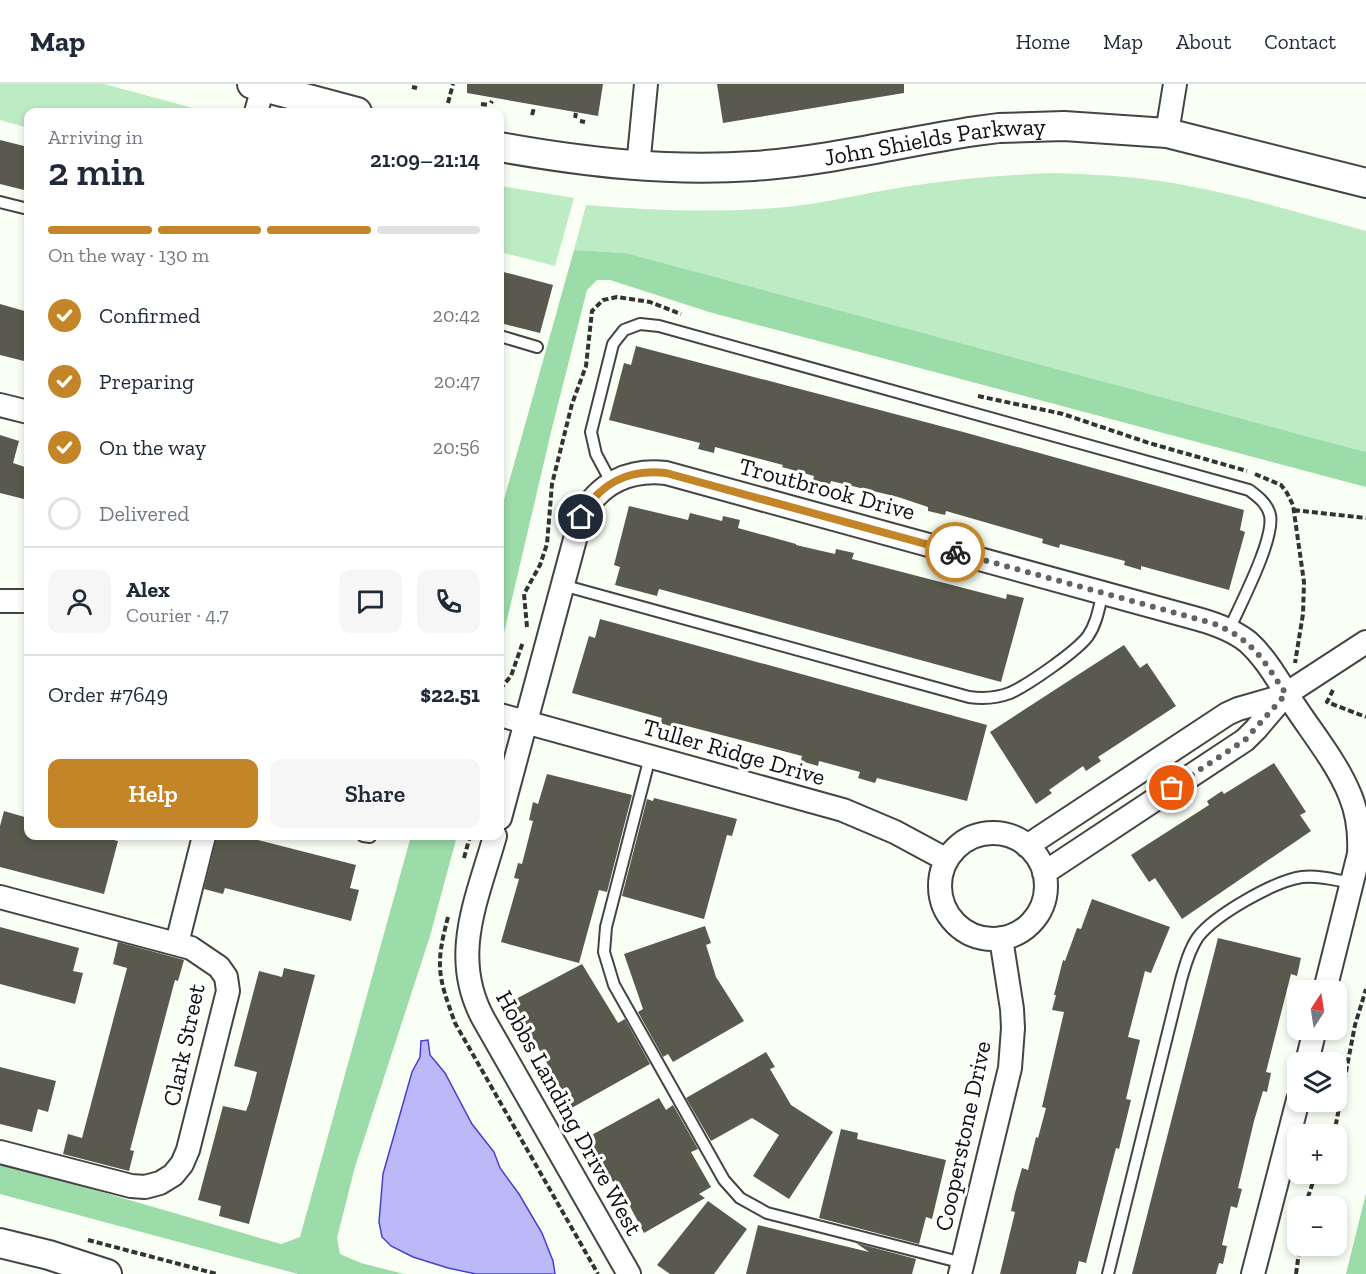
<!DOCTYPE html>
<html lang="en">
<head>
<meta charset="utf-8">
<style>
  :root { --surface:#fff; --page:#f6f6f7; --text:#1f2937; --muted:#747a83; --line:#e0e1e3; --accent:#c38527 }
  body { margin:0; font-family:"Zilla Slab",serif; background:var(--page); color:var(--text); height:100vh; display:flex; flex-direction:column; font-size:22px; white-space:nowrap }
  * { box-sizing:border-box; margin:0 }
  p { font-size:20px; color:var(--muted) }
  .icon { flex:none; width:33px; height:33px; fill:none; stroke:currentColor; stroke-width:2; stroke-linecap:round; stroke-linejoin:round }
  .map { position:relative; flex:1; overflow:hidden }
  .panel { position:absolute; left:24px; top:24px; width:480px; height:732px; display:flex; flex-direction:column; background:var(--surface); border-radius:12px; box-shadow:0 3px 9px #0003 }
  .panel>* { flex:none }
  .needle { width:39px; rotate:12deg }
  .controls { position:absolute; left:1287px; top:896px; display:grid; gap:12px }
  .controls a { display:grid; place-items:center; width:60px; height:60px; border-radius:12px; background:var(--surface); box-shadow:0 3px 9px #0003; font-size:30px }
  .pin { position:absolute; display:grid; place-items:center; width:51px; height:51px; color:#fff; margin:-26px; border:3px solid #fff; border-radius:50%; box-shadow:0 2px 6px #0007 }
  .courier { position:absolute; display:grid; place-items:center; width:60px; height:60px; margin:-30px; border:4px solid #c38527; border-radius:50%; background:#fff; color:#222; box-shadow:0 2px 8px #0007 }
  .overview em { font-style:normal; font-weight:600 }
  .overview div { display:flex; flex-direction:column-reverse }
  .overview { display:flex; align-items:center; justify-content:space-between; height:102px; padding:0 24px }
  h1 { font-size:39px; font-weight:600; line-height:45px }
  .bar { display:grid; grid-template-columns:repeat(4,1fr); gap:9px 6px; align-content:center; height:72px; padding:0 24px }
  .bar i { height:8px; border-radius:4px; background:var(--line) }
  .bar .on { background:var(--accent) }
  .bar p { grid-column:span 4 }
  .line { display:flex; align-items:center; gap:15px; padding:0 24px; border-top:2px solid var(--line) }
  .line div { flex:1 }
  .round { display:grid; place-items:center; flex:none; width:63px; height:63px; border-radius:12px; background:var(--page) }
  ol { padding:0 24px; list-style:none }
  li { display:flex; align-items:center; gap:18px; height:66px }
  li p { margin-inline-start:auto }
  li .icon { padding:6px; border-radius:50%; background:var(--accent); color:#fff; stroke-width:4 }
  li:last-child { color:var(--muted) }
  li i { width:33px; height:33px; border:3px solid var(--line); border-radius:50% }
  .button { display:flex; gap:12px; margin-top:auto; padding:12px 24px }
  .button a { flex:1; height:69px; border-radius:12px; background:var(--accent); color:#fff; font-size:24px; font-weight:600; line-height:69px; text-align:center }
  .button a+a { background:var(--page); color:var(--text) }
  header { display:flex; align-items:center; gap:36px; box-sizing:border-box; height:84px; padding:0 30px; background:var(--surface); border-bottom:2px solid var(--line) }
  header strong { font-size:28px }
  nav { display:flex; gap:33px; margin-inline-start:auto; font-size:21px }
  .map>svg:first-child { display:block }
  .green { fill:#bdebc3 }
  .forest { fill:#9cdca9 }
  .water { fill:#bbb9f7; stroke:#4740ce; stroke-width:1.5 }
  .building { fill:#595a4d }
  .lines { fill:none; stroke-linecap:round; stroke-linejoin:round }
  .service-casing { stroke:#444; stroke-width:14 }
  .minor-casing { stroke:#444; stroke-width:26 }
  .tertiary-casing { stroke:#444; stroke-width:32 }
  .path { stroke:#333; stroke-width:4; stroke-dasharray:6 3; stroke-linecap:butt }
  .service { stroke:#fff; stroke-width:10 }
  .minor { stroke:#fff; stroke-width:22 }
  .tertiary { stroke:#fff; stroke-width:28 }
  .done { stroke:#636461; stroke-width:6; stroke-dasharray:0 10.8 }
  .route { stroke:#c38527; stroke-width:8 }
  .labels { text-anchor:middle; stroke-width:6; stroke-linejoin:round; paint-order:stroke }
  .street-label { font-size:24px; fill:#111; stroke:#fff }
</style>
</head>
<body>
<header>
<strong>Map</strong>
<nav><a>Home</a><a>Map</a><a>About</a><a>Contact</a></nav>
</header>
<div class="map">
<svg width="1366" height="1190" viewBox="0 0 1366 1190">
  <rect width="100%" height="100%" fill="#fafff5"/>
  <!-- green -->
  <path class="green" d="M0 0H104L208 28H28V44L0 36Z
    M1054 89C1090 90 1124 92 1160 97 1228 107 1299 129 1366 147V368L626 169 574 166 586 121C653 127 719 129 787 123 826 119 865 109 904 103 954 95 1003 91 1054 89Z
    M500 102 574 114 555 182 500 168Z"/>
  <!-- forest -->
  <path class="forest" d="M574 166 626 169 1366 368V403L709 228 610 196H597L587 206 552 344 500 566V430Z
    M411 752H457L430 852 355 1083 337 1154 340 1170 361 1179 404 1190H298L0 1110V1081L81 1102 281 1160 300 1153Z
    M1366 1109V1190H1346Z"/>
  <!-- water -->
  <path class="water" d="M428 956 430 971 445 989 472 1040 494 1068 500 1084 519 1110 542 1149 553 1177 555 1190H476L448 1184 413 1173 391 1162 382 1153 379 1138 383 1090 412 988 420 973 421 957Z"/>
  <!-- building -->
  <path class="building" d="M467 0H603L598 32 467 9Z
    M717 0H904V9L723 39Z
    M0 56 28 63V107L0 100Z
    M500 187 553 201 540 249 500 239Z
    M0 220 28 228V278L0 271Z
    M636 262 967 349 1244 426 1240 446 1245 448 1229 506 1141 482V486L1124 481 1125 477 1060 460 1059 464 1042 459 1043 455 946 427 945 431 928 427V423L898 413 831 397 830 400 813 396 814 392 782 383 783 381 715 363 714 369 698 365 700 359 609 336 624 279 631 281Z
    M0 351 19 357 13 379 28 384V416L0 409Z
    M629 422 688 436 690 429 722 437 723 432 740 436 738 444 796 460V461L835 470 836 465 854 469 852 475 1006 515 1007 510 1024 514 1001 598 659 505 657 512 615 501 620 483 614 481Z
    M600 535 987 641 967 717 877 694 875 699 858 694 860 688 819 677 818 682 801 677 802 672 679 640 677 644 660 639 662 634 572 609 589 552 595 554Z
    M1124 561 1140 584 1147 579 1176 622 1098 673 1101 677 1086 687 1083 682 1049 706 1052 709 1036 720 990 648Z
    M1274 679 1306 728 1300 731 1311 747 1182 835 1155 794 1149 798 1131 771 1209 721 1207 717 1222 707 1224 710Z
    M547 690 632 711 607 808 599 806 579 879 501 858 519 795 514 794 518 779 522 780 533 737 529 736 533 718 538 720Z
    M654 714 737 735 732 752 727 751 704 835 622 812 647 715 653 717Z
    M4 727 28 734V752H97L118 757 104 810 0 783V742Z
    M217 752H242L356 781 350 804 359 806 351 837 225 804 223 810 204 805Z
    M1092 815 1170 843 1151 889 1145 887 1128 953 1140 956 1126 1015 1131 1016 1119 1065 1116 1064 1086 1179 1079 1177 1076 1190H1000L1015 1128 1011 1127 1015 1109 1022 1084 1028 1086 1036 1053 1038 1054 1046 1024 1042 1023 1064 928 1052 926 1056 911H1054L1063 876 1065 877 1077 844 1081 845Z
    M705 842 711 859 706 861 716 893 744 937 673 978 668 970 663 973 638 928 643 925 624 870Z
    M0 843 79 864 73 887 83 889 75 920 0 900Z
    M1218 854 1301 874 1297 892 1291 890 1279 937 1266 988 1271 989 1267 1008 1263 1007 1254 1037 1238 1104 1242 1105 1237 1124 1231 1122 1222 1161 1227 1162 1223 1180 1219 1179 1216 1190H1132Z
    M118 858 184 876 178 897 175 896 130 1066 134 1067 129 1087 63 1070 68 1050 82 1054 127 884 113 880Z
    M582 880 618 939 625 935 650 980 568 1026 559 1010 563 1008 512 917Z
    M284 884 315 891 249 1140 219 1132 221 1122 198 1116 223 1022 246 1027 249 1019 257 988 234 982 259 887 282 893Z
    M766 968 775 983 770 985 791 1021 833 1048 789 1115 753 1092 779 1051 752 1034 711 1057 686 1014Z
    M0 983 56 997 48 1028 38 1025 32 1048 0 1040Z
    M659 1014 666 1026 673 1021 698 1065 691 1068 711 1103 699 1110 705 1114 644 1149 616 1096 613 1098 588 1053Z
    M841 1045 858 1049 857 1055 946 1076 932 1135 926 1133 919 1160 819 1134Z
    M708 1117 747 1145 714 1190H670L657 1181Z
    M758 1141 869 1168 856 1159 916 1175 912 1190H746Z"/>
  <g class="lines">
    <defs>
      <path id="service" d="M0 118 28 125
        M500 252 537 263
        M611 398 596 370 591 348 613 260 624 246 640 240 659 242 1249 406C1257 412 1267 419 1270 431 1275 455 1240 521 1229 546
        M562 501 969 613C984 615 997 614 1010 609 1028 601 1077 567 1088 552 1097 539 1099 523 1103 508
        M650 673 606 843 604 868 614 901 724 1096 740 1114 767 1129 963 1179
        M363 752 370 753
        M1108 1190 1181 896C1185 882 1189 866 1198 853 1215 831 1274 797 1302 793 1319 791 1336 796 1352 799"/>
      <path id="minor" d="M256 28 264 0
        M1167 49 1175 0
        M638 83 646 0
        M0 321 28 328
        M0 517H28
        M500 631 843 726 895 748 947 776
        M500 734 581 433C599 399 629 385 666 389L1198 535C1216 540 1233 546 1248 558 1267 575 1280 600 1294 621 1313 650 1337 679 1350 711 1358 730 1360 750 1359 770L1325 906
        M940 802a53 53 0 1 1 106 0a53 53 0 1 1-106 0Z
        M495 752C477 816 449 873 484 936L629 1190
        M1027 762 1227 630 1238 625 1283 612 1366 558
        M1044 789 1245 656 1256 645 1285 611
        M0 813 191 864 219 883 226 893 228 907 188 1066 182 1080 173 1091 160 1099 145 1103 131 1102 0 1068
        M177 859 204 752
        M1307 978 1315 945
        M960 1190 1010 984 1013 944 1012 925 1001 854
        M1253 1190 1298 1016"/>
      <g id="tertiary">
        <path d="M252 0 357 28"/>
        <path id="s1" d="M500 63C584 78 668 88 754 82 829 77 902 58 976 47L999 44 1064 42 1167 49 1366 99"/>
        <path d="M0 1159 49 1171 107 1190"/>
      </g>
    </defs>
    <!-- service casing -->
    <use href="#service" class="service-casing"/>
    <!-- minor casing -->
    <use href="#minor" class="minor-casing"/>
    <!-- tertiary casing -->
    <use href="#tertiary" class="tertiary-casing"/>
    <!-- path -->
    <path class="path" d="M412 3 417 4
      M448 19 453 0
      M491 19 492 17
      M481 20 488 21
      M532 31 534 24
      M575 34 576 29
      M580 37 585 38
      M978 312 1063 330 1149 359 1247 387
      M1255 390 1281 401 1287 409 1293 421 1304 498 1303 530 1295 579
      M1294 426 1366 434
      M527 543 524 510 540 481 547 460 552 400 572 320 586 282 592 227 603 216 617 213 650 218 681 230
      M500 605 511 592 523 558
      M1333 606 1327 618 1366 633
      M464 774 470 752
      M448 833C435 882 438 892 455 939L598 1190
      M1334 1050 1355 941 1366 905
      M1305 1122 1316 1089
      M88 1156 217 1190
      M1296 1190 1300 1161"/>
    <!-- service -->
    <use href="#service" class="service"/>
    <!-- minor -->
    <use href="#minor" class="minor"/>
    <!-- tertiary -->
    <use href="#tertiary" class="tertiary"/>
  </g>
  <g class="lines">
    <!-- done -->
    <path class="done" d="M955 468 1212 539C1252 554 1264 577 1286 610L1245 656 1172 704"/>
    <!-- route -->
    <path class="route" d="M581 433C599 399 629 385 666 389L955 468"/>
  </g>
  <g class="labels">
    <!-- street labels -->
    <g class="street-label">
      <text dy="8" stroke="none"><textPath href="#s1" startOffset="438">John Shields Parkway</textPath></text>
      <text transform="translate(827 405) rotate(15)" y="8">Troutbrook Drive</text>
      <text transform="translate(734 668) rotate(16)" y="8">Tuller Ridge Drive</text>
      <text transform="translate(184 961) rotate(-78)" y="8">Clark Street</text>
      <text transform="translate(569 1029) rotate(61)" y="8">Hobbs Landing Drive West</text>
      <text transform="translate(963 1052) rotate(-78)" y="8">Cooperstone Drive</text>
    </g>
  </g>
</svg>
<div class="controls">
<a><svg class="needle" viewBox="-14 -14 28 28"><path d="M0-13l5 13h-10z" fill="#e53935"/><path d="M0 13l5-13h-10z" fill="#747a83"/></svg></a>
<a><svg class="icon" aria-label="layers" viewBox="0 0 24 24"><path d="M12 4l9 5-9 5-9-5zM3 14l9 5 9-5"/></svg></a>
<a>+</a>
<a>−</a>
</div>
<div class="pin" style="left:1172px;top:704px;background:#ea580c"><svg class="icon" aria-label="bag" viewBox="0 0 24 24"><path d="M5 8h14l-1 12H6zM9 8a3 3 0 0 1 6 0"/></svg></div>
<div class="pin" style="left:581px;top:433px;background:#1f2937"><svg class="icon" aria-label="home" viewBox="0 0 24 24"><path d="M3 11l9-7 9 7M6 9v11h12V9"/></svg></div>
<div class="courier" style="left:955px;top:468px"><svg class="icon" aria-label="bike" viewBox="0 0 24 24"><circle cx="6" cy="16" r="4"/><circle cx="18" cy="16" r="4"/><path d="M6 16l4-8h5l3 8M10 8l3 8H6M13 5h3"/></svg></div>
<section class="panel">
<div class="overview"><div><h1>2 min</h1><p>Arriving in</p></div><em>21:09–21:14</em></div>
<div class="bar"><i class="on"></i><i class="on"></i><i class="on"></i><i></i><p>On the way · 130 m</p></div>
<ol>
<li><svg class="icon" aria-label="check" viewBox="0 0 24 24"><path d="M5 12l5 5 9-10"/></svg>Confirmed<p>20:42</p></li>
<li><svg class="icon" aria-label="check" viewBox="0 0 24 24"><path d="M5 12l5 5 9-10"/></svg>Preparing<p>20:47</p></li>
<li><svg class="icon" aria-label="check" viewBox="0 0 24 24"><path d="M5 12l5 5 9-10"/></svg>On the way<p>20:56</p></li>
<li><i></i>Delivered</li>
</ol>
<div class="line" style="height:108px"><a class="round"><svg class="icon" aria-label="person" viewBox="0 0 24 24"><circle cx="12" cy="8" r="4"/><path d="M4 21q1-7 8-7t8 7"/></svg></a><div><b>Alex</b><p>Courier · 4.7</p></div><a class="round"><svg class="icon" aria-label="chat" viewBox="0 0 24 24"><path d="M4 5h16v11H9l-5 4z"/></svg></a><a class="round"><svg class="icon" aria-label="phone" viewBox="0 0 24 24"><path d="M5 4h4l2 5-3 2q2 4 5 5l2-3 5 2v4C11 20 4 13 5 4z"/></svg></a></div>
<div class="line" style="height:78px"><div>Order #7649</div><b>$22.51</b></div>
<div class="button"><a>Help</a><a>Share</a></div>
</section>
</div>
</body>
</html>
